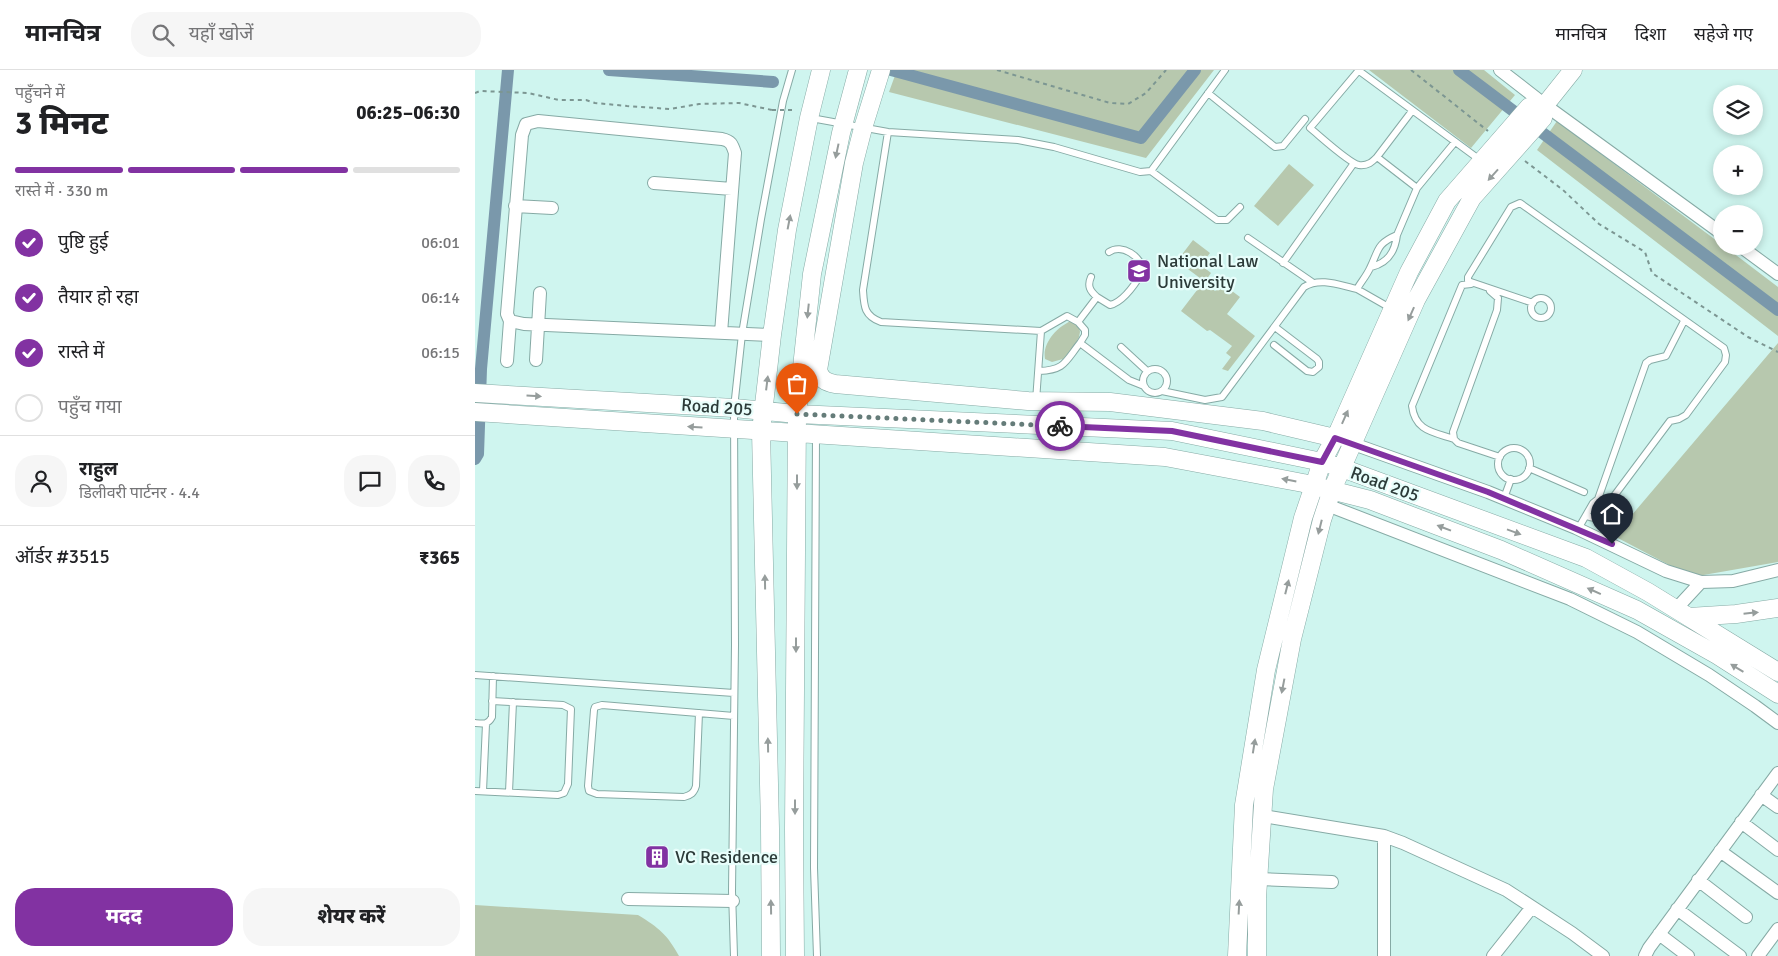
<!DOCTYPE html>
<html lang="hi">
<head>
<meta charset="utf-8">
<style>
  :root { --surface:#fff; --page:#f6f6f6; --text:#202124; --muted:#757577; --line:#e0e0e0; --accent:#8232a2 }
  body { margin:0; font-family:Signika,"Noto Sans Devanagari",sans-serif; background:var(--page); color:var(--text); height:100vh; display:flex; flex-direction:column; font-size:19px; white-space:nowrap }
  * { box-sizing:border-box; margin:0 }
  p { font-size:16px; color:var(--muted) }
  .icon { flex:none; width:28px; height:28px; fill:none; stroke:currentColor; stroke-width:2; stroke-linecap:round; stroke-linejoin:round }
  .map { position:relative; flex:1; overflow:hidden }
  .details { display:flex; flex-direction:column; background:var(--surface); width:475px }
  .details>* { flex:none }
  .buttons { position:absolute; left:1238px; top:15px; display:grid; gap:10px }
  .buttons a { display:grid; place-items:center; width:50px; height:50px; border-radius:50%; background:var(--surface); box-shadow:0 2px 8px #0003; font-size:25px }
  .pin { position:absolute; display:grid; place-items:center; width:42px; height:42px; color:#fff; margin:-51px -21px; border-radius:50% 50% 50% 0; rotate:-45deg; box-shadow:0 0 5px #0007 }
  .pin .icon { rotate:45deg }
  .courier { position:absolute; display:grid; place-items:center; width:50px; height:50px; margin:-25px; border:4px solid #8232a2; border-radius:50%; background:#fff; color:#222; box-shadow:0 1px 6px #0007 }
  .head em { font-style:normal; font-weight:800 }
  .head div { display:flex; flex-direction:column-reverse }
  .head { display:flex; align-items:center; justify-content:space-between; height:85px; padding:0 15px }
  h1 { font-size:32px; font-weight:800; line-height:38px }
  .bar { display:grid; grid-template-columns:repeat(4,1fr); gap:8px 5px; align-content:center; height:60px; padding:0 15px }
  .bar i { height:6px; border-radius:4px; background:var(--line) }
  .bar .selected { background:var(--accent) }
  .bar p { grid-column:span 4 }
  .line { display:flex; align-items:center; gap:12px; padding:0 15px; border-top:1px solid var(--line) }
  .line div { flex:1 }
  .round { display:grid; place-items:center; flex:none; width:52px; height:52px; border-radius:20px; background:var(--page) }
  ol { padding:0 15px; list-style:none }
  li { display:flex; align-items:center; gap:15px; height:55px }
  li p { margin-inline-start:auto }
  li .icon { padding:5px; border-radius:50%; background:var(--accent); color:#fff; stroke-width:4 }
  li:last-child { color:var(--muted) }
  li i { width:28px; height:28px; border:2px solid var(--line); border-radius:50% }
  .primary-button { display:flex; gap:10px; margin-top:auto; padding:10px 15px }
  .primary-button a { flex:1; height:58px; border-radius:20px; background:var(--accent); color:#fff; font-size:20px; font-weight:800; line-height:58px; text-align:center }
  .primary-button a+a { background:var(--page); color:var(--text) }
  header { display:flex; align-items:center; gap:30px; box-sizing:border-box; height:70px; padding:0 25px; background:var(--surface); border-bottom:1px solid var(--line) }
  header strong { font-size:24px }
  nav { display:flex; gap:28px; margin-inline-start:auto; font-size:18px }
  .search { width:350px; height:45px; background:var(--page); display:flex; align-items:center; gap:12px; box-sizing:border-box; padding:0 18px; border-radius:20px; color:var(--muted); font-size:19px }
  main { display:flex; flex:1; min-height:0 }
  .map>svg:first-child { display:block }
  .park { fill:#b7c8ae }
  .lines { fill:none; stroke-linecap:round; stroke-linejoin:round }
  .canal { stroke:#7a98ab; stroke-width:12 }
  .lane-casing { stroke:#86aaa5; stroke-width:8 }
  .street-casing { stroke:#86aaa5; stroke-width:14 }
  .secondary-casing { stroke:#86aaa5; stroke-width:19 }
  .path { stroke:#7c9692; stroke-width:2; stroke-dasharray:4 4; stroke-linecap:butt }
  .lane { stroke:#fff; stroke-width:6 }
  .street { stroke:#fff; stroke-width:12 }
  .secondary { stroke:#fff; stroke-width:18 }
  .path-bridge { stroke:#7c9692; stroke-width:2; stroke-dasharray:4 4; stroke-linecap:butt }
  .oneway { fill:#969d9c }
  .done { stroke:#657c79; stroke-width:5; stroke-dasharray:0 9 }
  .route { stroke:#8232a2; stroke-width:6 }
  .labels { text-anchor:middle; stroke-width:4.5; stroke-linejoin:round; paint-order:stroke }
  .poi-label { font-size:18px; fill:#2c3b39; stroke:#e8fefb; text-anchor:start }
  .street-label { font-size:18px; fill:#2c3b39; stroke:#e8fefb }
</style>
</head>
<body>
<header>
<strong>मानचित्र</strong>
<div class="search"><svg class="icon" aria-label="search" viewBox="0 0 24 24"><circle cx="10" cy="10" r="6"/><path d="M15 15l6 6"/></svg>यहाँ खोजें</div>
<nav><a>मानचित्र</a><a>दिशा</a><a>सहेजे गए</a></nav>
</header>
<main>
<section class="details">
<div class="head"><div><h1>3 मिनट</h1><p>पहुँचने में</p></div><em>06:25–06:30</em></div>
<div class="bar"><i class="selected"></i><i class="selected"></i><i class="selected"></i><i></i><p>रास्ते में · 330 m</p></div>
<ol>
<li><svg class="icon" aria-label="check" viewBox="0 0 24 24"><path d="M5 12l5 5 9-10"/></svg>पुष्टि हुई<p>06:01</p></li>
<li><svg class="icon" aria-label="check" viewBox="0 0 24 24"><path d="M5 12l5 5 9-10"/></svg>तैयार हो रहा<p>06:14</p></li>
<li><svg class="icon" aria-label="check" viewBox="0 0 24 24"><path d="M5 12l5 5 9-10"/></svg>रास्ते में<p>06:15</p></li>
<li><i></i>पहुँच गया</li>
</ol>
<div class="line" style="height:90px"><a class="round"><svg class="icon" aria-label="person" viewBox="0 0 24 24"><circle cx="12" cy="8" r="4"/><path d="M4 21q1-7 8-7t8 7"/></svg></a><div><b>राहुल</b><p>डिलीवरी पार्टनर · 4.4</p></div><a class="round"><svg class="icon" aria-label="chat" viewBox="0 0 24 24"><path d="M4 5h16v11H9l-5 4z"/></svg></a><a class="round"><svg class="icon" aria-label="phone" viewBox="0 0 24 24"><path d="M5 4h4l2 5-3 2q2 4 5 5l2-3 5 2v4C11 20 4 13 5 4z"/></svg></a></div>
<div class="line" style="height:65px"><div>ऑर्डर #3515</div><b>₹365</b></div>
<div class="primary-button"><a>मदद</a><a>शेयर करें</a></div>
</section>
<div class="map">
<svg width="1303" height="886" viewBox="0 0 1303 886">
  <rect width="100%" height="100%" fill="#cff5ef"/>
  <!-- park -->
  <path class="park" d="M422 0H739L671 88 414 22Z
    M894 0H1009L1040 25 996 78Z
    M1082 51 1246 174V176H1249L1303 217V266L1062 80Z
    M814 94 839 115 803 156 779 136Z
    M718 170 735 183 726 195 736 203 729 213 740 221 749 215 765 227 752 244 780 266 753 301 747 299 756 287 751 283 757 276 735 260 732 261 706 241 729 211 702 191Z
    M596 251 604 256 605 262 604 267 598 278 588 289 577 292 570 289C567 273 582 257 596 251Z
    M1303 273V492L1217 507 1139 466Z
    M0 835 163 845C184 858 192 864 204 886H0Z"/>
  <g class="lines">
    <!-- canal -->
    <path class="canal" d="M134 0 298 12
      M416 0 666 68 720 0
      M984 0 1303 240
      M0 389 3 384 6 299 33 0"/>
    <defs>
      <path id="lane" d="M883 0 1005 90
        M884 0 835 58C845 66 874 93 884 95 893 96 897 92 902 87L942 118
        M733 23 800 77 808 76 830 49
        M336 48 413 62 543 70 579 77 665 102 676 101 750 0
        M413 62 388 220C389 236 389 246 406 252L566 261 561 331
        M902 87 937 41
        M676 101 742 150H752L765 137
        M773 168 837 212
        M808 193 879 93
        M896 197C913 193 920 182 922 165
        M616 207C612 216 615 221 622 227
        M1015 221 1023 228 1022 240 978 362 979 369 983 373 1025 387
        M1056 238a10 10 0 1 1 20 0a10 10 0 1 1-20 0Z
        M1058 233 993 211V207L1036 137 1045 133 1249 278 1251 285 1250 292 1211 345 1204 349 1195 351 1136 430 1123 429 1118 433 1103 459
        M917 239 882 219C886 212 892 205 895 198 904 180 901 174 922 165L942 118 980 72
        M566 261 592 246 603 252
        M605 273 610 265V260L603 252 622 227 635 235C649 232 661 213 668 201 667 187 647 173 634 182
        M799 275 832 301 838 302 844 297V292L842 289 800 257
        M646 277 672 301
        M668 311a12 12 0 1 1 24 0a12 12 0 1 1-24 0Z
        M564 301C590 300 590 292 605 273L654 310 669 316
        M687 321 730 330 747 327 829 217C845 207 864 215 882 219
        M341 365 339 798 342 886
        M979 369C958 362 940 361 937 336L987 215 996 214
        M1023 394a16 16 0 1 1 32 0a16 16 0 1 1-32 0Z
        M1054 398 1109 422
        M1029 428 1036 409
        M1123 429 1171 293 1175 290 1191 286 1209 251
        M1112 446C1125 452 1131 441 1136 430
        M0 605 259 623
        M224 643 221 716C219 723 216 725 209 727L122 724 114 721 113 716 119 640 120 637 127 635 259 646
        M0 653C8 654 13 655 17 647L18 606
        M0 721 83 725 89 723 93 714 96 639 88 635 17 631
        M8 721 11 654
        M34 722 38 632
        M259 886 257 821 260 575 259 338 267 264 286 149 308 31 317 0"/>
      <path id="street" d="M1025 0 1070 35 1246 163
        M179 113 257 119
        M40 136 77 138
        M1265 176 1303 204
        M246 263 260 83C257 74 256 71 247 69L63 51 51 54 47 65 32 244 35 251 49 254 297 265
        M61 290 65 223
        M32 291 35 251
        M870 371 1013 422 1101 458 1191 501 1226 512 1258 511 1303 500
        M852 435 1095 529 1162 562 1234 605 1280 636 1303 653
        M1201 539 1226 512
        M1286 725 1303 737
        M788 746 909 766V886
        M1266 752 1303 780
        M909 766 928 773 1031 820 1097 863 1128 886
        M1245 781 1303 823
        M783 809 857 812
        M1223 810 1271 847
        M153 829 258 831
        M1202 839 1265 886
        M1184 864 1213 886
        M1018 886 1057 837
        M1170 886 1174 878 1303 703
        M1283 886 1303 859"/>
      <path id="secondary" d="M406 0 388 58 379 93 343 300C346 310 351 312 360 314L553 331 635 332 788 351 860 368
        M0 323 259 338 322 344 697 361 847 392 867 398 1111 488 1173 522 1303 602
        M0 342 690 387 828 413 895 430 1026 480 1162 540 1242 585 1303 624
        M1214 547 1261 544 1303 538
        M296 886 295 758 286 361 297 265 312 160 334 48 346 0
        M320 886 319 760 322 344 337 204 366 63 383 0
        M762 886 769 735 791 600 828 448 847 392 864 360 934 202 972 131 1054 37 1070 35
        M782 886V828L789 719 817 569 847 450 857 420 941 230 997 128 1068 48 1070 35 1098 0"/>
    </defs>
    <!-- lane casing -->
    <use href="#lane" class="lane-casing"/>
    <!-- street casing -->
    <use href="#street" class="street-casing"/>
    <!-- secondary casing -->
    <use href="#secondary" class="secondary-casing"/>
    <!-- path -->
    <path class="path" d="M522 0 635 33 653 34 671 23 691 0
      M936 0 1013 61
      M0 23 5 21 53 23 84 30H111L120 33 152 36 195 39 224 34 264 33 297 40
      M1050 91 1088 120 1124 154 1170 182 1177 203 1273 267 1303 282"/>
    <!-- lane -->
    <use href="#lane" class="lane"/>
    <!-- street -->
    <use href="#street" class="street"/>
    <!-- secondary -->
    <use href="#secondary" class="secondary"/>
    <!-- path-bridge -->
    <path class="path-bridge" d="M297 40H320"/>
  </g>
  <!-- one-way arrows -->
  <defs><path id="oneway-solid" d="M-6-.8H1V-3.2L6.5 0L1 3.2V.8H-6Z" transform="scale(1.25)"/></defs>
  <g class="oneway">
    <use href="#oneway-solid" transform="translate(362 81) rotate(102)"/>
    <use href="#oneway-solid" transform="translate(1018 105) rotate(132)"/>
    <use href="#oneway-solid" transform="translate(314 152) rotate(-79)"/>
    <use href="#oneway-solid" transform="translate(333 241) rotate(96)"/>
    <use href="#oneway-solid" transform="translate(936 244) rotate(114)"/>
    <use href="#oneway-solid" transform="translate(292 313) rotate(-83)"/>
    <use href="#oneway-solid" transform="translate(59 326) rotate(3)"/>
    <use href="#oneway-solid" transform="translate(870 347) rotate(-66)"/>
    <use href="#oneway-solid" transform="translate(220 357) rotate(-176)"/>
    <use href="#oneway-solid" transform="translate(814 410) rotate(-169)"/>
    <use href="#oneway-solid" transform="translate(322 412) rotate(90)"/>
    <use href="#oneway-solid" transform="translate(845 457) rotate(104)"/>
    <use href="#oneway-solid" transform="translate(969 458) rotate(-159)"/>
    <use href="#oneway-solid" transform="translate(1039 462) rotate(20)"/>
    <use href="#oneway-solid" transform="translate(290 512) rotate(-91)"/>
    <use href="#oneway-solid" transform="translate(812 517) rotate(-76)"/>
    <use href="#oneway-solid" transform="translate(1119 521) rotate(-156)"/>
    <use href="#oneway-solid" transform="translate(1276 543) rotate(-6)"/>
    <use href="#oneway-solid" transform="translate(321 575) rotate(90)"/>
    <use href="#oneway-solid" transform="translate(1262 598) rotate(-149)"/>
    <use href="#oneway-solid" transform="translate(808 616) rotate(101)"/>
    <use href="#oneway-solid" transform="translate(293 675) rotate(-91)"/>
    <use href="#oneway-solid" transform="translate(779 676) rotate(-81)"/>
    <use href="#oneway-solid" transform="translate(320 737) rotate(90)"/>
    <use href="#oneway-solid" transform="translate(296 837) rotate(-91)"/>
    <use href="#oneway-solid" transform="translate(764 837) rotate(-87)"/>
  </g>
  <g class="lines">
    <!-- done -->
    <path class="done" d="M322 344 585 356"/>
    <!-- route -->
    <path class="route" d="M585 356 697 361 847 392 860 368 1013 422 1137 474"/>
  </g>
  <!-- icons -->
  <defs>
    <symbol id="university-square" viewBox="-11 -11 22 22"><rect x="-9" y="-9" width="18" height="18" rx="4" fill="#8232a2" stroke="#e8fefb"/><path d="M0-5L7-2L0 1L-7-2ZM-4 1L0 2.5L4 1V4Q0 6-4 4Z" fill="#fff"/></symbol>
    <symbol id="building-square" viewBox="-11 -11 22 22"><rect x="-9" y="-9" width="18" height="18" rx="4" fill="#8232a2" stroke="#e8fefb"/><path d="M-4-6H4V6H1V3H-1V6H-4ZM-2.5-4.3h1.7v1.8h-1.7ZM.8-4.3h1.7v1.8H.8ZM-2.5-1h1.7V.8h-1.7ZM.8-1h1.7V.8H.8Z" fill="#fff"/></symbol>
  </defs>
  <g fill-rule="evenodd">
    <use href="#university-square" x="650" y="187" width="28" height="28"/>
    <use href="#building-square" x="168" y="773" width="28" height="28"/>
  </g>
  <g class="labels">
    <!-- poi labels -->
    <g class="poi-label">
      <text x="682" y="197">National Law<tspan x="682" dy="21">University</tspan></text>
      <text x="200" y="793">VC Residence</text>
    </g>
    <!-- street labels -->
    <g class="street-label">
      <text transform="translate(242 337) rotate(4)" y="6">Road 205</text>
      <text transform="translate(910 414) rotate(20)" y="6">Road 205</text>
    </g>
  </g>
</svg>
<div class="buttons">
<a><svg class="icon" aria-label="layers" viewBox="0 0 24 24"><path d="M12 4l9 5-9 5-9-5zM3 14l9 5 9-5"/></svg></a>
<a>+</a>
<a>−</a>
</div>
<div class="pin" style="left:322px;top:344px;background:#ea580c"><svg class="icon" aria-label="bag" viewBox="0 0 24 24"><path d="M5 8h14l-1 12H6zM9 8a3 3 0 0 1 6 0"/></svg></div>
<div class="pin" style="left:1137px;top:474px;background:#1f2937"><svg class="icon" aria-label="home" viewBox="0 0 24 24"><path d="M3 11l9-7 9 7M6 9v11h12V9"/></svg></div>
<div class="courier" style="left:585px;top:356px"><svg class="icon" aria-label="bike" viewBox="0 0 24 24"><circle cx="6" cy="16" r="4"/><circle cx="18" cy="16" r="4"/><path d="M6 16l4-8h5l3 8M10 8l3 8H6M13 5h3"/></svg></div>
</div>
</main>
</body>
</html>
